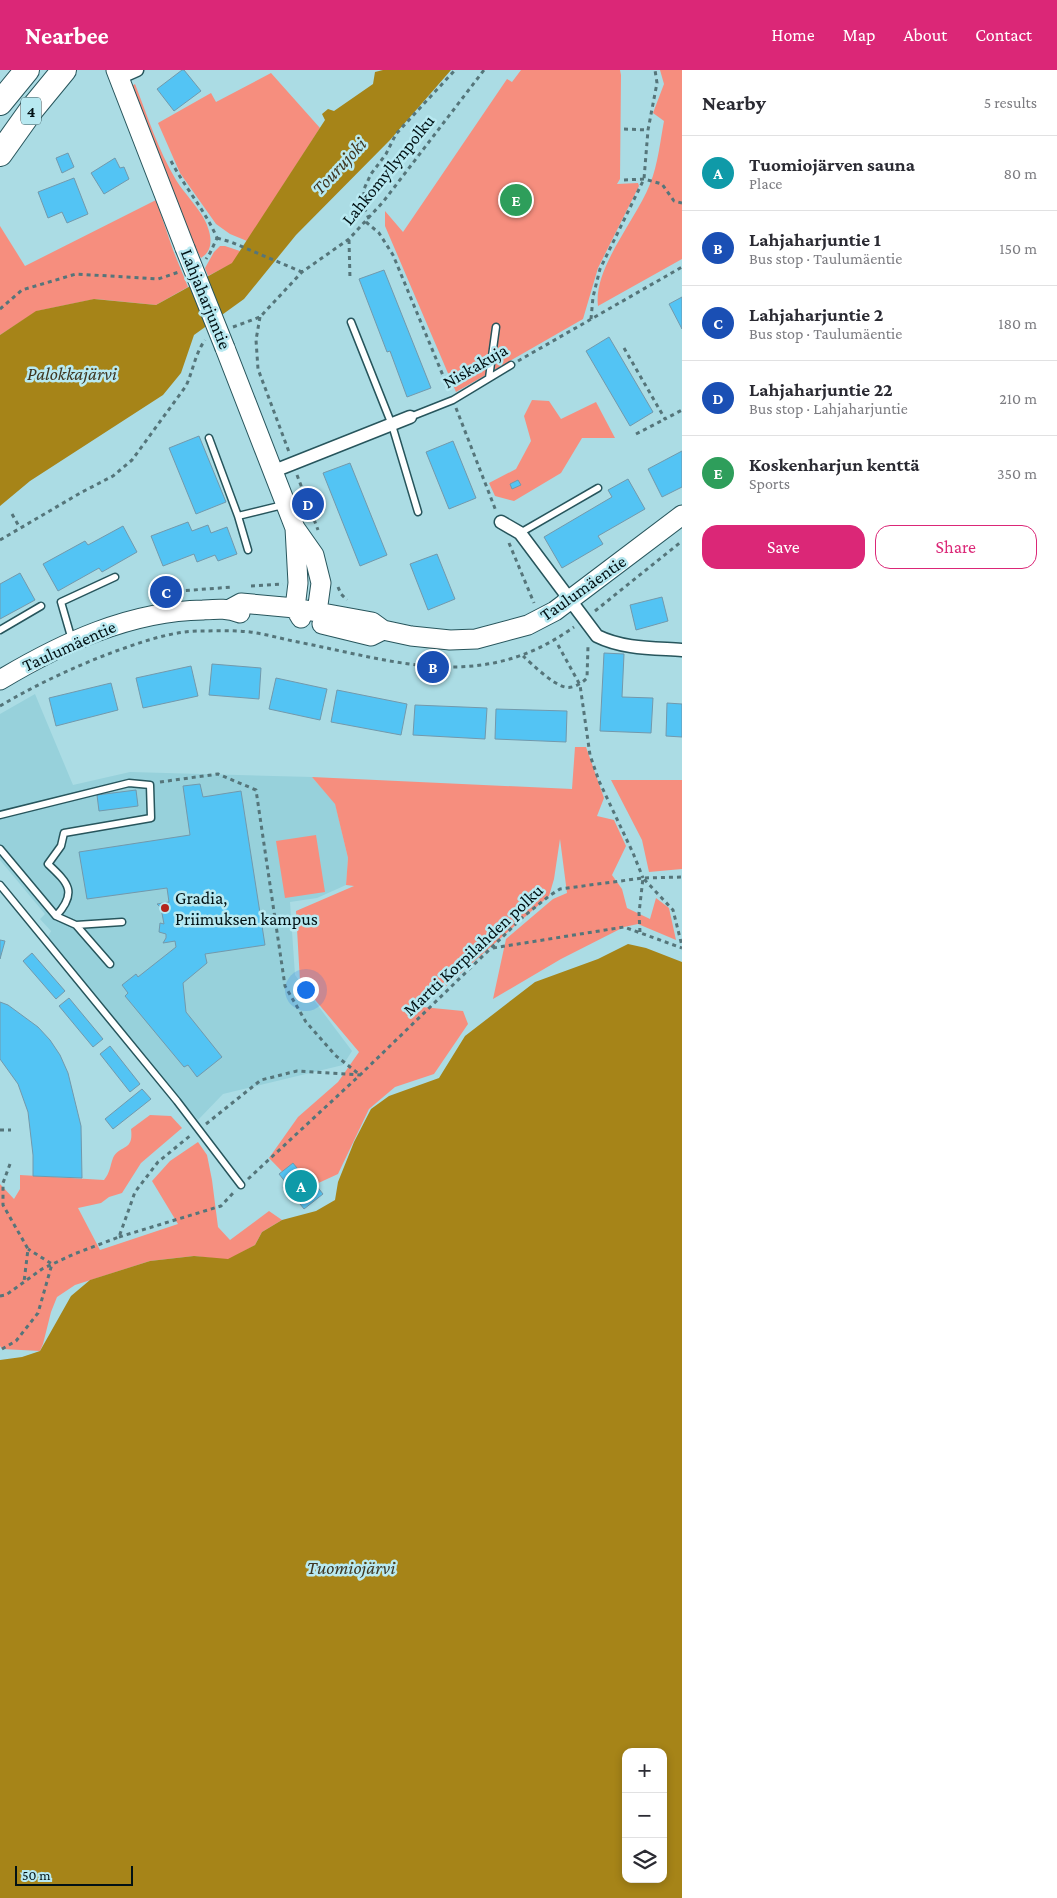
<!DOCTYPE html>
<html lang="en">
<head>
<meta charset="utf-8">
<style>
  body { margin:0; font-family:"Crimson Pro",serif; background:#f2f2f3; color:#2b2b33 }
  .controls { position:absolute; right:15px; bottom:15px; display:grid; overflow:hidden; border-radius:10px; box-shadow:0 2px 8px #0003 }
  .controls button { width:45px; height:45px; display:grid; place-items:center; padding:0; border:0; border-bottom:1px solid #e1e1e2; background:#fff; color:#2b2b33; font:25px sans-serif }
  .scale { position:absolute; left:15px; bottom:12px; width:118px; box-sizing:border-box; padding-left:5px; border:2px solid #021215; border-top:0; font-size:14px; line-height:18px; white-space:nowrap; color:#021215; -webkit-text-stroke:4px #b8e9f1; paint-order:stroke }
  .you { position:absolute; left:305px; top:919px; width:18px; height:18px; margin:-12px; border:4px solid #fff; border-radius:50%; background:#1a73e8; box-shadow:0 0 0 8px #1a73e833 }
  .badge { display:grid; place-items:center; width:32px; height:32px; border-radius:50%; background:#db2777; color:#fff; font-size:16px; font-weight:700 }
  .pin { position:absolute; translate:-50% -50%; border:2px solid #fff; box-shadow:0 1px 5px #0006 }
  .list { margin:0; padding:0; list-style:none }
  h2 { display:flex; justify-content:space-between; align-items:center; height:65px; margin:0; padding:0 20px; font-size:21px }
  h2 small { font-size:16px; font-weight:400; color:#7c7c81 }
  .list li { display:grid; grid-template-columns:32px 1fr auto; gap:15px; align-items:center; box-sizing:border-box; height:75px; padding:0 20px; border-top:1px solid #e1e1e2 }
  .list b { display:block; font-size:19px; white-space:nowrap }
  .list p { margin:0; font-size:16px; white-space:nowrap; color:#7c7c81 }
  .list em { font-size:16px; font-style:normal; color:#7c7c81 }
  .actions { display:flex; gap:10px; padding:15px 20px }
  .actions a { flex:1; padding:11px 0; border:1px solid #db2777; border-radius:15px; text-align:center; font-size:18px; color:#db2777 }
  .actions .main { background:#db2777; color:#fff }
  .icon { flex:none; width:28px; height:28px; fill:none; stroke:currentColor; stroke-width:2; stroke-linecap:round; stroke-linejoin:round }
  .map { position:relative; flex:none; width:682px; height:1828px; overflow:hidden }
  header { display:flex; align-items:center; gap:30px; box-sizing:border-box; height:70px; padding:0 25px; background:#db2777; color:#fff }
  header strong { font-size:24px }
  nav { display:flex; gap:28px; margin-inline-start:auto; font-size:18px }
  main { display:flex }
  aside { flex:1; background:#fff }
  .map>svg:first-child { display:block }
  .built { fill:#97d1db }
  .green { fill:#f68e7e }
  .water { fill:#a68418; fill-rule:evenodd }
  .building { fill:#53c4f4; stroke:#7299ac }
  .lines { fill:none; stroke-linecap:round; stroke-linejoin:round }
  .lane-casing { stroke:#27555c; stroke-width:9 }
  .street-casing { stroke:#27555c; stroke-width:15 }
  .secondary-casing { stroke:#27555c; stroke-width:21 }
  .highway-casing { stroke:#27555c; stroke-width:26 }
  .path { stroke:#55757a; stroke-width:3; stroke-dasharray:4 4; stroke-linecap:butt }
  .lane { stroke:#fff; stroke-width:6 }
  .street { stroke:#fff; stroke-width:12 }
  .secondary { stroke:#fff; stroke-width:19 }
  .highway { stroke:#fff; stroke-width:24 }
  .secondary-bridge-casing { stroke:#27555c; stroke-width:21; stroke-linecap:butt }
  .secondary-bridge { stroke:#fff; stroke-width:19 }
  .poi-dot { fill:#b4251c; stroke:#b8e9f1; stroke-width:2 }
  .labels { text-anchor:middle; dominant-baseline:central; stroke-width:5; stroke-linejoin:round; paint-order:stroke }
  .shield { fill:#b8e9f1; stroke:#395257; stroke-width:1 }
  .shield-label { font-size:16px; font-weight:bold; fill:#021215 }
  .street-label { font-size:18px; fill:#021215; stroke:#b8e9f1 }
  .poi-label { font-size:18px; fill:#021215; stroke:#b8e9f1; text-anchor:start }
  .water-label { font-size:19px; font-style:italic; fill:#3f3621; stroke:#b8e9f1 }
</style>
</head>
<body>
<header>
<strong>Nearbee</strong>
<nav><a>Home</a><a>Map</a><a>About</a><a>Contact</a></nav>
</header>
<main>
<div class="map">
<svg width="682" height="1828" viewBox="0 0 682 1828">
  <rect width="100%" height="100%" fill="#abdce4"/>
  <path class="built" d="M35 624 73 715 130 702 312 707 335 733 348 788 346 815 317 828 290 832 295 905 352 981 343 995 223 1024 198 1050 47 869 51 861 40 849 45 844 0 790V644Z"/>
  <path class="green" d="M521 0H620L621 5 620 109 617 114 638 113 639 116 598 198 583 249 456 322 385 156V141L403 162 507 9 512 12Z
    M660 0H682V189L598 236C593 198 636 150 650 114 658 94 660 72 664 51L653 43 664 14Z
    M271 3 320 58 247 171 230 164 216 154 180 103 158 53 211 23 216 32Z
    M135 14C147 45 158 80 176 110 185 125 205 143 209 161 212 172 211 182 201 188L192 172 132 16Z
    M156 130 173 180 188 217 156 235 95 229 37 241 0 265V156L25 196Z
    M220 176H225L240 181 233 193 208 206 205 198 214 182Z
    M532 330 549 331 561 349 596 332 615 368H582L561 403 514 431 495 426 489 413 516 399 531 371 524 346Z
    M575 677H586L604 728 597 746 614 750 626 776 612 805 622 819 627 838 650 849 656 828 669 838 676 870 638 854 624 857 561 889 493 929 506 869 553 829 567 823 560 769 554 809 549 826 422 937 463 941 468 954 434 1004 395 1017 369 1039 338 1104 301 1121 269 1088 298 1047 338 1012 359 982 300 912 296 841 354 816 346 815 348 788 335 734 312 707 572 719Z
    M611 710H682V799L649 802 642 770Z
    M316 765 325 822 285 828 276 771Z
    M150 1045 171 1046 182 1058 141 1093 122 1123 109 1127 101 1133 78 1138 100 1180 178 1154 152 1111 170 1091 198 1072 207 1085 212 1110 218 1157 230 1170 269 1141 282 1150 262 1162 255 1175 228 1190 194 1186 150 1191 75 1215 57 1227 51 1242 43 1274 40 1281 2 1279 0 1276V1114L14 1129 20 1119V1105L104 1110C110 1103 110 1096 113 1088 120 1074 134 1082 131 1059Z"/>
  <path class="water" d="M383 0H451L390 70 296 165 244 229 194 265 181 303 163 325 30 411 0 436V265L36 241 94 229 156 235 232 193 325 50 322 44 328 39 334 41 373 14 375 2Z
    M628 874 646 878 682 892V1828H0V1290L22 1287 40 1281 71 1226 90 1210 150 1191 194 1186 228 1189 255 1175 262 1162 282 1150 316 1141 335 1130 338 1112 354 1072 371 1039 389 1026 439 1008 465 966 535 912 598 889ZM626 1682H663V1809H626Z"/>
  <path class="building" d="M182 0H184L201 21 174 41 157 19Z
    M68 83 74 97 62 103 56 88Z
    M115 88 120 98 124 97 129 109 104 124 91 103Z
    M74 108 88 144 67 153 62 142 48 148 38 122Z
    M384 200 431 318 407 327 390 281 387 282 359 209Z
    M682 227V259L669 234Z
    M609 267 653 342 630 356 586 281Z
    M199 366 226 432 196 444 169 378Z
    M453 371 476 428 449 439 426 382Z
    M682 381V417L662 427 648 399Z
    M350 393 387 485 360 496 323 403Z
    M628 409 645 439 598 466 603 474 562 498 544 467 612 427 608 420Z
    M518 410 521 415 512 419 510 414Z
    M188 452 192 461 208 455 211 463 227 457 237 484 218 491 215 485 197 492 194 484 163 496 151 466Z
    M123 456 137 482 102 502 99 498 58 521 43 494 85 471 88 475Z
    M437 484 455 529 428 540 410 494Z
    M20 503 35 530 0 549V514Z
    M662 527 668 551 636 560 630 535Z
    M604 583 624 584 622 627 653 628 651 663 600 661Z
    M212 594 261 598 259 629 209 625Z
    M191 596 198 626 143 638 136 608Z
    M276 608 327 619 320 650 269 639Z
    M111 613 118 640 56 656 49 628Z
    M337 620 407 634 401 665 331 652Z
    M667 633 682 634V667L666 666Z
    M415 635 487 638 485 669 413 665Z
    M496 639 567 641 566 672 495 669Z
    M200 714 203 727 241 721 265 875 205 884 207 893 183 913 186 942 222 987 197 1007 188 995 184 997 125 926 128 923 122 915 136 904 138 907 176 877 175 871 163 873 166 868V864L159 862 160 853 164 854 161 838 157 834 169 832 167 818 87 829 79 782 190 765 183 716Z
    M136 720 138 736 99 741 97 725Z
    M0 870 5 871 0 889Z
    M32 883 65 921 56 929 23 891Z
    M69 928 103 969 93 977 59 936Z
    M0 932 8 935 38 957 50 970 60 985 68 1003 81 1056 82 1108 33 1106V1085L28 1042 18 1014 0 989Z
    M110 976 140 1014 130 1022 100 984Z
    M142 1019 151 1029 113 1059 105 1049Z
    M293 1093 301 1103 305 1099 309 1104 308 1105 323 1124 304 1139 289 1120 287 1122 283 1117 287 1114 279 1104Z"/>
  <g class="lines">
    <g class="lane-casing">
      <path id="lane" d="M351 252 392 355 418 442
        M489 308 496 257
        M410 347 453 330 511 295
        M209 368 238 446 248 480
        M238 446 283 435
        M520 463 598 418
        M0 560 41 536
        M72 570 61 532 115 507
        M0 745 129 713 150 715 151 748 64 763 61 776 48 794C68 813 78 822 56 846
        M0 779 56 846 76 855 110 894
        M0 815 177 1031 241 1115
        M76 855 122 852"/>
    </g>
    <g class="street-casing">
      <path id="street" d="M119 8 137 0
        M274 401 410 347
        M501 452 520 463 597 566C623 579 654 578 682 580"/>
    </g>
    <g class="secondary-casing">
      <path id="secondary" d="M116 0 185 178
        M225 278 295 458 314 485 321 513 317 542
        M295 458 298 513 295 538 301 548
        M230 539 241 533 295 538 372 552 383 560 411 566 450 570 476 569 528 555 555 541 682 445
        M322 554 371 566 383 560
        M0 610C62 573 130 541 203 540 217 539 228 538 240 543"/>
    </g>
    <g class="highway-casing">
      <path id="highway" d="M0 33 27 0
        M0 84 32 39 64 0"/>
    </g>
    <path class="path" d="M624 59 648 60
      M171 91C185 118 205 140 217 168L210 183 206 189
      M624 110 644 109 662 114 674 131 682 133
      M369 149 364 137V119L371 104 386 84 396 64 455 0
      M366 152 379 163 393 185 449 320
      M217 168 231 172 302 202
      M349 170 350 209
      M0 239 22 220 76 204 158 209 179 202
      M260 247 256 270 258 299 289 382
      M591 249 593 227 600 199 644 109 648 60 657 13 655 0
      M233 257 260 247 302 202 349 169 383 132 484 0
      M624 278 665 349 682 340
      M518 291 682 197
      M456 338 496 441
      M636 364 665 349
      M297 405 318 460
      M12 444 20 458
      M0 470 82 422 113 406 132 390 186 316C193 301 195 284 205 270
      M509 473 534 533
      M251 516 283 514
      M338 517 341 524 347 530
      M155 527 166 522 233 517
      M595 541 682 471
      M558 575 580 615 590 685 599 711 633 783 643 808
      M523 586C533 595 552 614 565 617 573 619 582 613 587 608L588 576
      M0 636C37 614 76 596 116 581 142 572 169 562 197 561 214 561 233 560 250 562 266 564 282 569 298 572 399 592 482 623 574 557
      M160 712 218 704 256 720 285 916 306 952 335 985 360 1005
      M640 862 639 843 643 808 673 840 682 876
      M493 878 624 857 682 878
      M206 1054 261 1010 297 1001 360 1005
      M0 1060H11
      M10 1094 3 1113V1135L28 1179 24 1212
      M248 1109 360 1005 523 847 549 826 560 819 643 808 682 807
      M119 1167 221 1136 234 1122
      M0 1226 6 1225 42 1199 74 1184 119 1167 135 1122 158 1092 191 1065
      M2 1279 16 1271 38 1243 52 1194 28 1179"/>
    <use href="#lane" class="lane"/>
    <use href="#street" class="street"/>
    <use href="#secondary" class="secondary"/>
    <use href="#highway" class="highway"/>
    <g class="secondary-bridge-casing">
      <path id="secondary-bridge" d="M185 178 225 278"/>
    </g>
    <use href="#secondary-bridge" class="secondary-bridge"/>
  </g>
  <circle class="poi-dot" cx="165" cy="838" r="5"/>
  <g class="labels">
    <rect class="shield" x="21" y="27.5" width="20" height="27" rx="4"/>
    <g class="shield-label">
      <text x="31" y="41">4</text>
    </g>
    <g class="street-label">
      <text transform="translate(388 100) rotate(-51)">Lahkomyllynpolku</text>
      <text transform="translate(206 229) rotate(68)">Lahjaharjuntie</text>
      <text transform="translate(475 296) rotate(-30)">Niskakuja</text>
      <text transform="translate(583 518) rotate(-35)">Taulumäentie</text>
      <text transform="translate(69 576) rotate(-24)">Taulumäentie</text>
      <text transform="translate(473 880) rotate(-43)">Martti Korpilahden polku</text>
    </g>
    <g class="poi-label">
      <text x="175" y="828">Gradia,<tspan x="175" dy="21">Priimuksen kampus</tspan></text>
    </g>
    <g class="water-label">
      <text transform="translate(339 96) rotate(-47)">Tourujoki</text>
      <text x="72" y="303">Palokkajärvi</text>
      <text x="351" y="1497">Tuomiojärvi</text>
    </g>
  </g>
</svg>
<div class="controls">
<button>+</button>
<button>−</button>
<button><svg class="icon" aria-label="layers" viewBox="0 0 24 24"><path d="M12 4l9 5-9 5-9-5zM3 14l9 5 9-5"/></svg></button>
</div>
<div class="scale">50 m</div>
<div class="you"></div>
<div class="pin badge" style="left:301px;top:1116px;background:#0f9aa8">A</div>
<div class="pin badge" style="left:433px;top:597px;background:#1a4fb4">B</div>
<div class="pin badge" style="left:166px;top:522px;background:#1a4fb4">C</div>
<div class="pin badge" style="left:308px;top:434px;background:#1a4fb4">D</div>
<div class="pin badge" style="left:516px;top:130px;background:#2e9e5b">E</div>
</div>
<aside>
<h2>Nearby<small>5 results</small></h2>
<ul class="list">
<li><span class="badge" style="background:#0f9aa8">A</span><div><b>Tuomiojärven sauna</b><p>Place</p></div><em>80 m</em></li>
<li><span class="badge" style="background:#1a4fb4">B</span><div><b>Lahjaharjuntie 1</b><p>Bus stop · Taulumäentie</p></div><em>150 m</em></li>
<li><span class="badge" style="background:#1a4fb4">C</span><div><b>Lahjaharjuntie 2</b><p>Bus stop · Taulumäentie</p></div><em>180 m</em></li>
<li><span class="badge" style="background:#1a4fb4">D</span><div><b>Lahjaharjuntie 22</b><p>Bus stop · Lahjaharjuntie</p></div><em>210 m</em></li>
<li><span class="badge" style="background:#2e9e5b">E</span><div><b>Koskenharjun kenttä</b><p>Sports</p></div><em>350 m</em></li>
</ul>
<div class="actions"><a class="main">Save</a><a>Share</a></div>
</aside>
</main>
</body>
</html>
